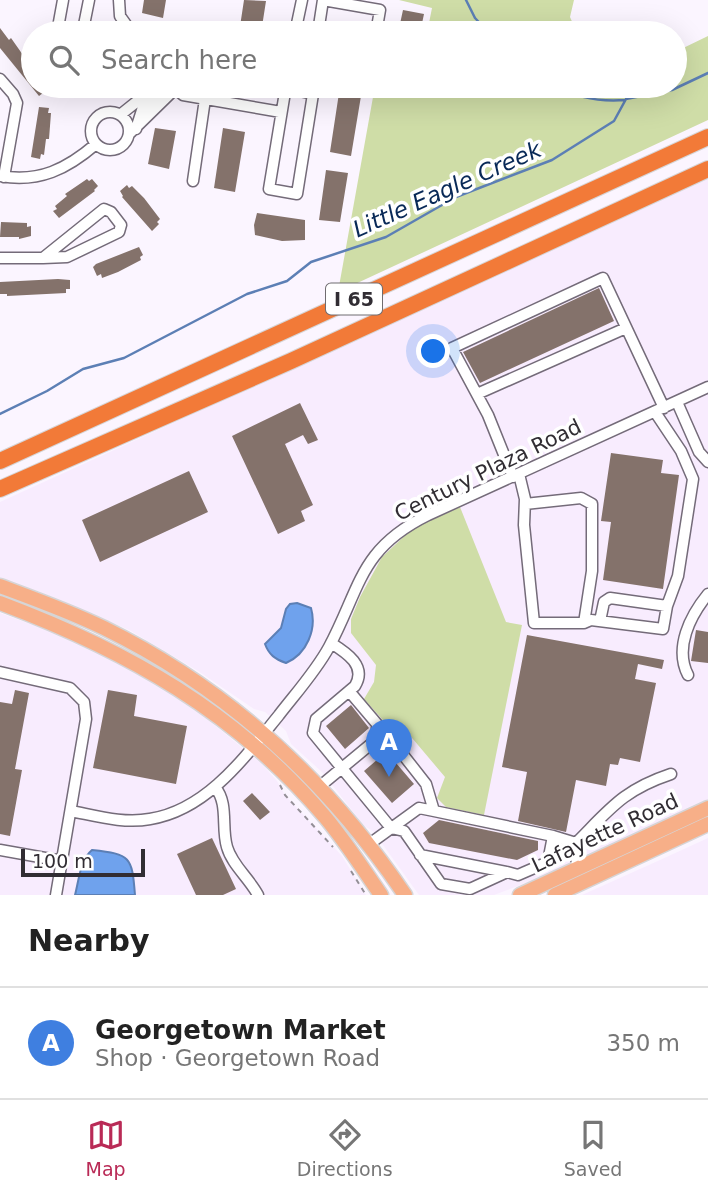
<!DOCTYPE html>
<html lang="en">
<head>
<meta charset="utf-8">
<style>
  body { margin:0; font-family:"DejaVu Sans",sans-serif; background:#f2f2f2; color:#222 }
  .scale { position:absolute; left:21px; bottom:18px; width:124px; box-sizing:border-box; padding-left:7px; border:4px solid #312d33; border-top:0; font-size:19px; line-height:24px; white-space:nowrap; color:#312d33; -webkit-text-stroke:5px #fff; paint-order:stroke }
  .you { position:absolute; left:434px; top:352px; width:24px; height:24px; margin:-18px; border:5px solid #fff; border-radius:50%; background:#1a73e8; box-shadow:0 0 0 10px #1a73e833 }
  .badge { display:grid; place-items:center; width:46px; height:46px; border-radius:50%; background:#b92a56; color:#fff; font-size:23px; font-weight:700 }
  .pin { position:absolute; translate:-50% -58px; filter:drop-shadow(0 2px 4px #0008) }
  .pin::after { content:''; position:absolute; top:37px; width:24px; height:21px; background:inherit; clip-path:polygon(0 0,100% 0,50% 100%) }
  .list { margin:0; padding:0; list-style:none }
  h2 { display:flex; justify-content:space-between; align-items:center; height:91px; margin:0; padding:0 28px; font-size:30px }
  h2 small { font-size:23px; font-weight:400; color:#767676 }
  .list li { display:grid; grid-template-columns:46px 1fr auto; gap:21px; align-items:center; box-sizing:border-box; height:112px; padding:0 28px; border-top:2px solid #e0e0e0 }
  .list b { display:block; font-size:26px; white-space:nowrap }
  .list p { margin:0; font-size:23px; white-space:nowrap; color:#767676 }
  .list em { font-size:23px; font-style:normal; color:#767676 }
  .icon { flex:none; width:38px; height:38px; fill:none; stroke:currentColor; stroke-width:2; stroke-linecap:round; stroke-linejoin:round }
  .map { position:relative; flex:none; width:708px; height:895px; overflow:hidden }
  .search { position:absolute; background:#fff; box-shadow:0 7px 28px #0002; left:21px; right:21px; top:21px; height:77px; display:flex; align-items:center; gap:18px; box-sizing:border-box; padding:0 24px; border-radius:38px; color:#767676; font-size:26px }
  .sheet { height:203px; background:#fff }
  nav { display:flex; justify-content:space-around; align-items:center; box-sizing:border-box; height:98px; border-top:2px solid #e0e0e0; background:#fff; font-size:19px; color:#767676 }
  nav a { display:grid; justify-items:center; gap:4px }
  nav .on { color:#b92a56 }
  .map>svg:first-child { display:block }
  .built { fill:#f8ecfe }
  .green { fill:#cfdda7 }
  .water { fill:#6fa2ed; stroke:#5c7fb5; stroke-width:2 }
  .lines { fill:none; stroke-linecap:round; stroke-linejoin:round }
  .stream { stroke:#5c7fb5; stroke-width:2.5 }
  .building { fill:#84726b }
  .minor-casing { stroke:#746b79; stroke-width:13 }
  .major-casing { stroke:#d6d5d6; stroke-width:17 }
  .highway-casing { stroke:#d6d5d6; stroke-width:18 }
  .path { stroke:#948f97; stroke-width:2; stroke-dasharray:5 5; stroke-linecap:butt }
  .minor { stroke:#fff; stroke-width:10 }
  .major { stroke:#f7af88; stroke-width:14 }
  .highway { stroke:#f27a38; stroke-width:16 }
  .labels { text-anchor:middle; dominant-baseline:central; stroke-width:7; stroke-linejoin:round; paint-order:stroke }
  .shield { fill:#fff; stroke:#6f6c70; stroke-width:2 }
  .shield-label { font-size:19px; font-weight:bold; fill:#312d33 }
  .street-label { font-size:21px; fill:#312d33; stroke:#fff }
  .water-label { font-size:23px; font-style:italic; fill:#082957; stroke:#fff }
</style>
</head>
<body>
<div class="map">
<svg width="708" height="895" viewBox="0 0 708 895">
  <rect width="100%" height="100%" fill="#fbf5ff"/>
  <path class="built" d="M708 179V802L551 874 494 895H419L373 831 364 826 323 773 291 744 286 731 265 712 254 709 198 671 129 630 38 591 21 588 0 580V502Z
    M0 613 77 641 130 667 189 704 261 763 277 781 285 795 342 856 366 895H0Z
    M708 838V895H582L660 860Z"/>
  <path class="green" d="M399 0H574L570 17 577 33H427L432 8Z
    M708 36V120L338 292 375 86H675V52Z
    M460 507 506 622 522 625 484 815 446 807 437 798 445 777 407 732 390 728 364 699 374 682 376 665 351 633V619L360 597 382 557 412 529Z"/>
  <path class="water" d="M297 603 311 608C317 629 307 654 286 663 275 659 269 655 265 644L281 628 286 609 290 604Z
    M92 850C131 854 132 857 135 895H75C79 880 80 860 92 850Z"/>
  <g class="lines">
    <path class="stream" d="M466 0 475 18 489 33
      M555 86C577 98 600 102 625 100
      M0 414 47 391 83 369 124 358 247 294 287 281 311 262 386 237 456 197 552 160 614 121 626 99 672 90 708 73"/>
  </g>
  <path class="building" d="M144 0H166L163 18 142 13Z
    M244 0 266 1 261 33H239Z
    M403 10 424 14 420 33H398Z
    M0 28 9 40 11 38 30 65 33 62V86H43L47 90 39 96 0 48Z
    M94 86H116L102 96Z
    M339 93 361 96 351 156 330 152Z
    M39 107 49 108 48 113H51L49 139H46L44 155 41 154 40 159 31 157Z
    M155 128 176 131 169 169 148 164Z
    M223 128 245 132 235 192 214 188Z
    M326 170 348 173 340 222 319 220Z
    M87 179 89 181 92 179 98 186 94 190 95 191 59 218 53 211 57 209 55 206 67 196 65 194Z
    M127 185 129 188 132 186 144 198 160 219 157 222 159 224 152 231 122 197 123 196 120 191Z
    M257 213 305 220V240L282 241 255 235 254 225Z
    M1 222 27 223V227L31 226V236L19 239V237H0Z
    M139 247 143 255 140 257 141 260 118 272 102 278 101 274 97 276 93 267 96 264Z
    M58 279 70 280V289H66V293L7 296V294H0V282Z
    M599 288 614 321 480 383 463 352Z
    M300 403 318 440 308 444 303 435 285 444 313 505 301 511 305 521 278 534 232 436Z
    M611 453 663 460 661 473 679 475 663 589 603 580 611 522 601 521Z
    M189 471 208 512 100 562 82 520Z
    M696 630 708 632V663L691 661Z
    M527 635 664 660 662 669 638 664 635 679 656 683 640 762 620 758 618 765 610 764 606 786 576 780 566 832 518 821 527 772 502 767Z
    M15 690 29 693 15 769 22 770 10 836 0 834V702L12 704Z
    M108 690 137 695 134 716 187 726 176 784 93 768Z
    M351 705 369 728 345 749 326 726Z
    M392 747 397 753 398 761 396 763 414 784 392 803 364 771Z
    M252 793 270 812 260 820 243 801Z
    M439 820 538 841V850L517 860 429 843 423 833Z
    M212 838 236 889 223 895H196L177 854Z"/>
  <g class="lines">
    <g class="minor-casing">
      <path id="minor" d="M89 0 84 25 91 33
        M119 0 120 16 132 33
        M57 33 63 0
        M295 33 302 0
        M361 33 319 26 323 0 380 10 376 33
        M0 79 13 94 17 103 4 177
        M172 86 183 95 281 112
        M286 88 313 94 297 194 269 189 286 86
        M91 131a19 19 0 1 1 38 0a19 19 0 1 1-38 0Z
        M120 115 145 95
        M136 129 143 107 166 86
        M129 134 175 89
        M0 176C39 183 67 169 96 144
        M193 181 205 99
        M104 209 111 212 121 225 119 232 67 257 43 258Z
        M0 258H43
        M477 394 626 328
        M677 402 699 452 708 462
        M519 474 525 499 524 525 534 623H584L591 620 663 629 667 606 678 576 693 479 681 451 655 412
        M513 477 488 415 452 348 603 278 664 408
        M525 504 581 498 592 504V571L584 623
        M600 621 604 602 610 598 667 606
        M331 643C347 653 367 666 355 686L316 719 313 733 391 828 404 831 441 884 470 889 507 872 518 875 548 862 553 836 576 843
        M0 672 70 688 84 702 86 719 56 895
        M688 675C674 648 690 616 708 594
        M404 756 426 784 434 811 553 836
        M215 787C229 804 221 827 227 847 232 865 249 878 258 895
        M319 787 377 739V724L349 691
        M71 811C97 816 124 824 150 819 207 810 245 757 279 715 296 693 316 671 329 647 361 587 359 549 428 515L708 387
        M368 845 419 808 434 811
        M0 850 62 861
        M420 855 506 872
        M577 869 576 843C610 809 623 790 671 774"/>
    </g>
    <g class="major-casing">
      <path id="major" d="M0 586C35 599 71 612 104 628 228 689 328 781 405 895
        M0 603C128 651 236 712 325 817 346 842 363 869 381 895
        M520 895 708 808
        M555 895 708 824"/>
    </g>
    <g class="highway-casing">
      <path id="highway" d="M0 461 708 137
        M0 489 291 361 708 169"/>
    </g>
    <path class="path" d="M280 785 285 795 333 847
      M351 871 366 895"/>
    <use href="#minor" class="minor"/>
    <use href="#major" class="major"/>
    <use href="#highway" class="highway"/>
  </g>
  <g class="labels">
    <rect class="shield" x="326" y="283.5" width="56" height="31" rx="5"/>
    <g class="shield-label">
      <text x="354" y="299">I 65</text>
    </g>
    <g class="street-label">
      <text transform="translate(488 470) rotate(-26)">Century Plaza Road</text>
      <text transform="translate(605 833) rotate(-25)">Lafayette Road</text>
    </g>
    <g class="water-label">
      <text transform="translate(447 189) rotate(-24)">Little Eagle Creek</text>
    </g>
  </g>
</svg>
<div class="scale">100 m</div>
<div class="you"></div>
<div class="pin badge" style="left:389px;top:777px;background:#3f7fe0">A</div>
<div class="search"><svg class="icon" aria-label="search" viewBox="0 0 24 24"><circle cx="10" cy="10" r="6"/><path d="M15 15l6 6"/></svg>Search here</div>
</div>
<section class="sheet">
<h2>Nearby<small></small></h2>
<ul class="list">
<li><span class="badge" style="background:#3f7fe0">A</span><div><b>Georgetown Market</b><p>Shop · Georgetown Road</p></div><em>350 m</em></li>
</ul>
</section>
<nav>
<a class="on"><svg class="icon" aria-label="map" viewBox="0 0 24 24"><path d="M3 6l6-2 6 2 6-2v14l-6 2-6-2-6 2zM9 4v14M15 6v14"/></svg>Map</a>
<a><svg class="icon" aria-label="directions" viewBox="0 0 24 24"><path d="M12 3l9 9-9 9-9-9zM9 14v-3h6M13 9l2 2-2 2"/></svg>Directions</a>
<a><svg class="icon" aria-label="saved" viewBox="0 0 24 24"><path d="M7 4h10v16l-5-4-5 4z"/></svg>Saved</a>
</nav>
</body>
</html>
